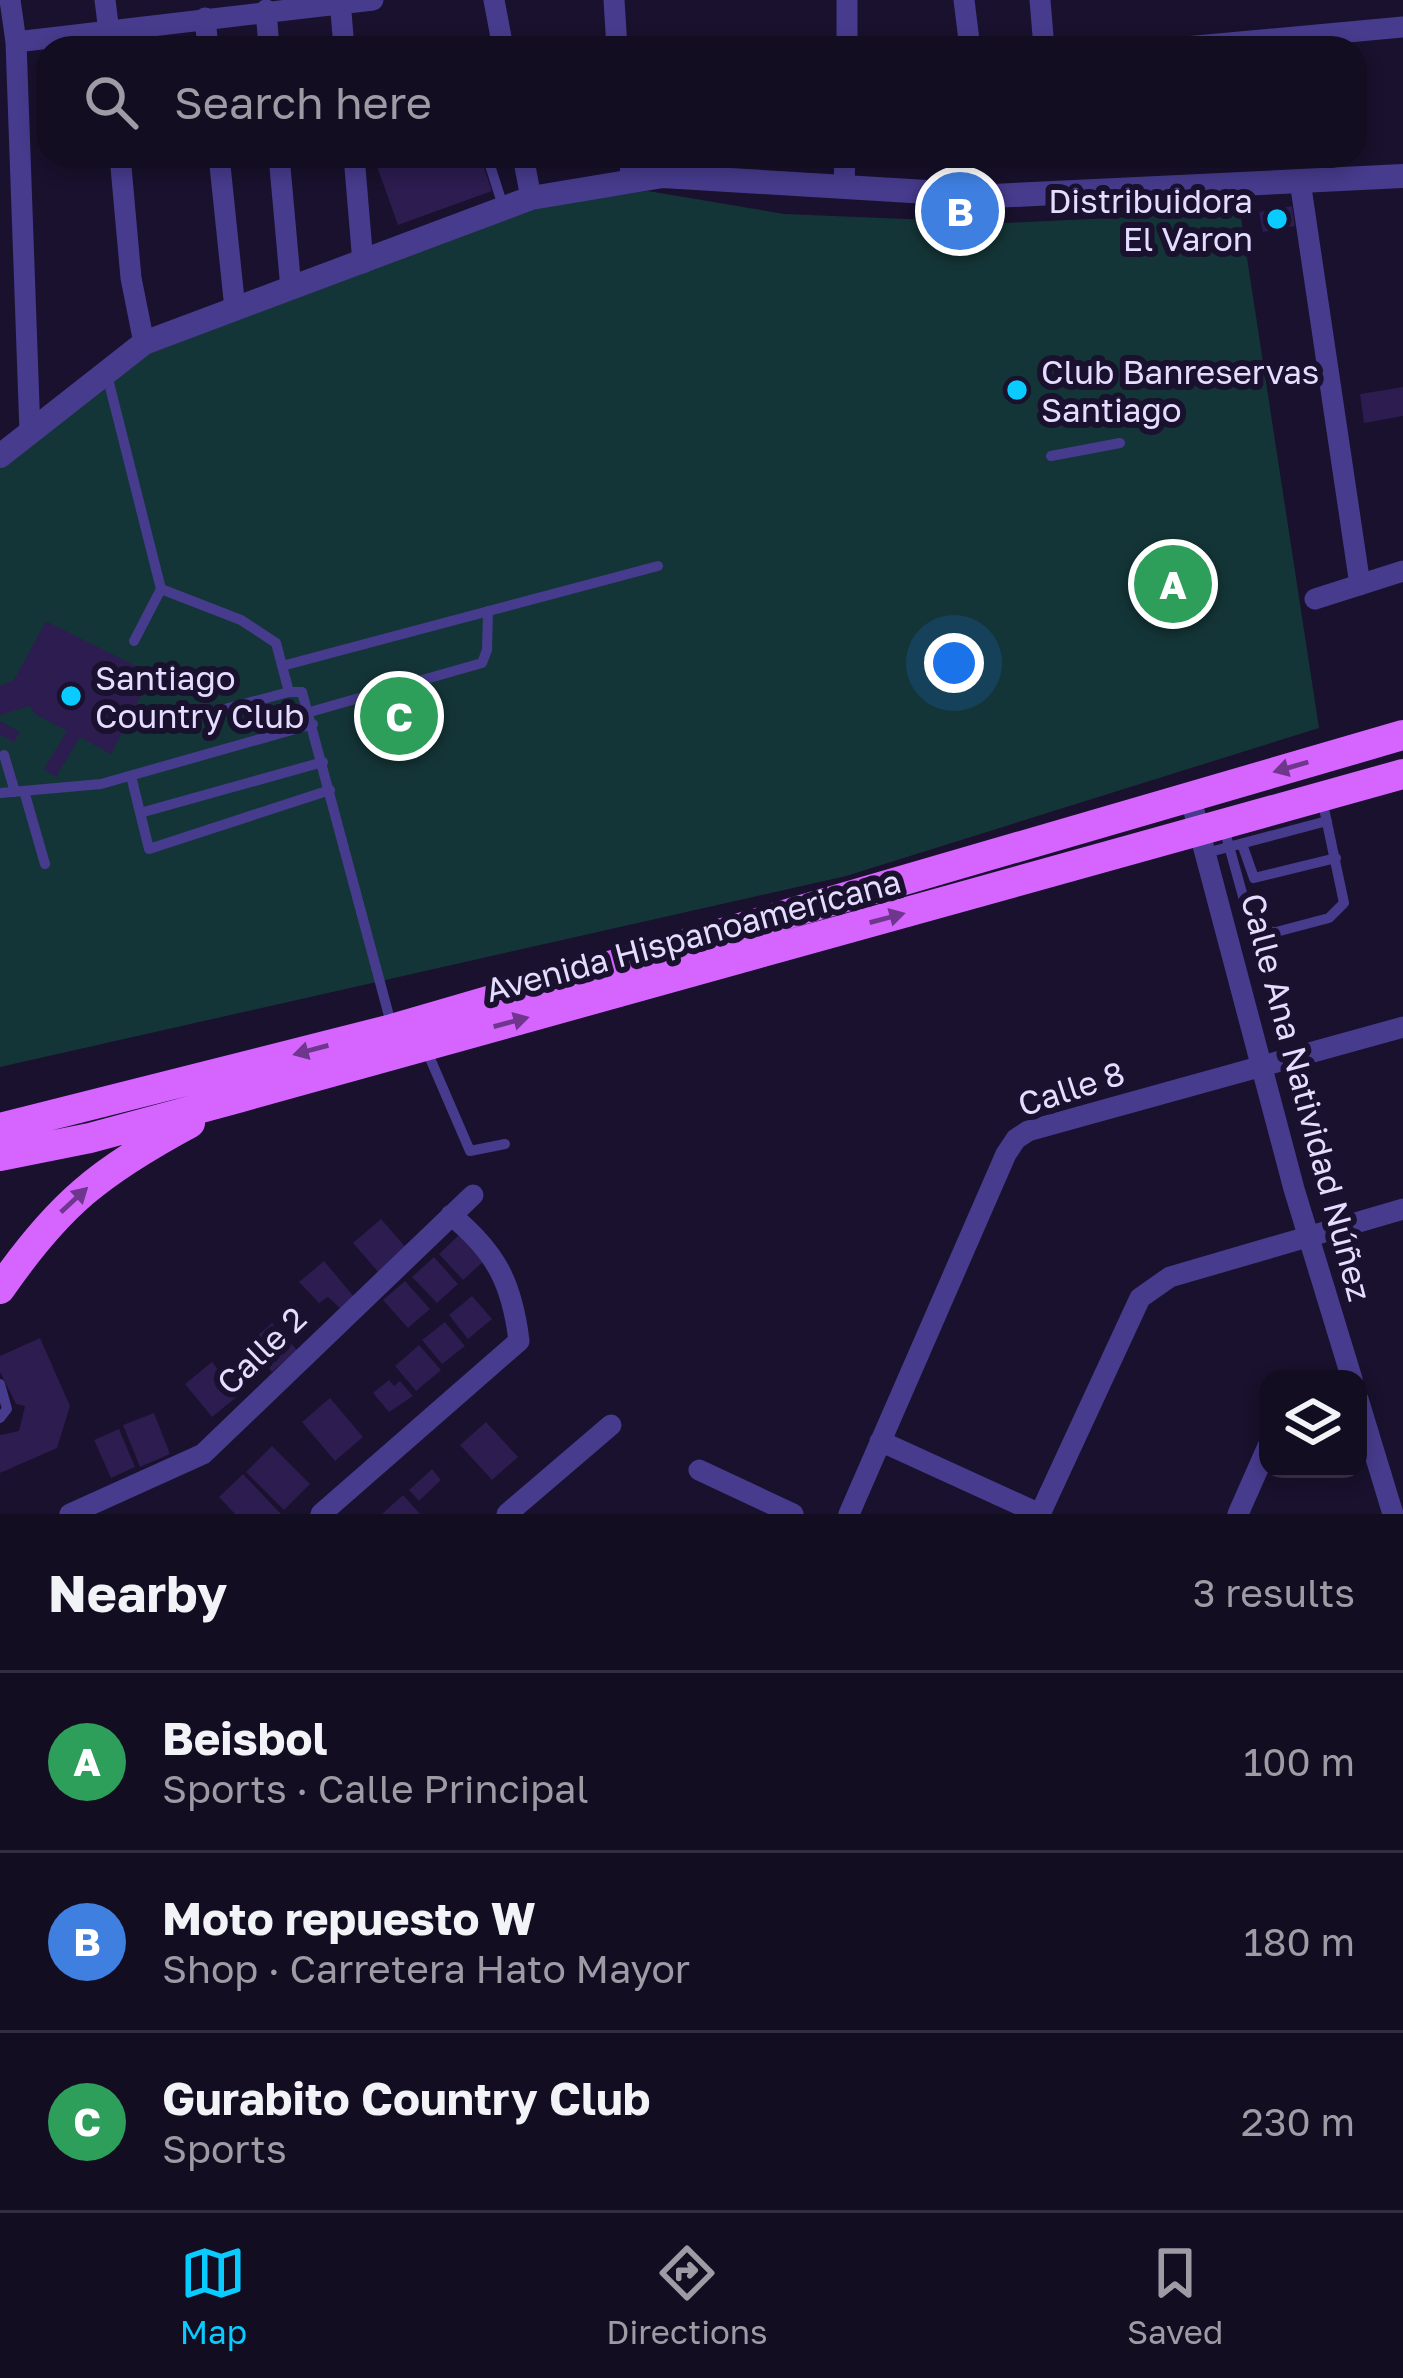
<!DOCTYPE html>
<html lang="en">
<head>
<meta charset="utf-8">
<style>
  body { margin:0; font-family:"Golos Text",sans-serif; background:#201b2f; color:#f1f3f6 }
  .controls { position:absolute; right:36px; bottom:36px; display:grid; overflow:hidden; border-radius:24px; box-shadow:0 6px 18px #0003 }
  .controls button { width:108px; height:108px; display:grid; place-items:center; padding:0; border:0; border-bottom:3px solid #322d40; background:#130d22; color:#f1f3f6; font:60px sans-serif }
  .you { position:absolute; left:954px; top:663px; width:42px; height:42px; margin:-30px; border:9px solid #fff; border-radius:50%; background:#1a73e8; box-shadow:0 0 0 18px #1a73e833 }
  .badge { display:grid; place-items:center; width:78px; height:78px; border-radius:50%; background:#09cbff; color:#fff; font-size:39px; font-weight:700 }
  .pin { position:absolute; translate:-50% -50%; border:6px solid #fff; box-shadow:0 3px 12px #0006 }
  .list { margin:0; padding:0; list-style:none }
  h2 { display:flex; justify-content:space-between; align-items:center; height:156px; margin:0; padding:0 48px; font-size:51px }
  h2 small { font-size:39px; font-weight:400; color:#9d9ca5 }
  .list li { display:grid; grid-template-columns:78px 1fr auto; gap:36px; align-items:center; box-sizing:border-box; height:180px; padding:0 48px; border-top:3px solid #322d40 }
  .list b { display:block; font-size:45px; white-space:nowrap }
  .list p { margin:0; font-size:39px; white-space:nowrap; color:#9d9ca5 }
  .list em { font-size:39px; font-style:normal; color:#9d9ca5 }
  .icon { flex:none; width:66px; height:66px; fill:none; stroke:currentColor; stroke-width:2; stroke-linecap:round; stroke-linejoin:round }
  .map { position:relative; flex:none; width:1403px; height:1514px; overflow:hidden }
  .search { position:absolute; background:#130d22; box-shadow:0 6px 18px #0003; left:36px; right:36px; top:36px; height:132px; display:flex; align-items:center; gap:30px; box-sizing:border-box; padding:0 42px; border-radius:36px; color:#9d9ca5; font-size:45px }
  .sheet { height:696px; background:#130d22 }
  nav { display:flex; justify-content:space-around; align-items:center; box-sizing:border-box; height:168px; border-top:3px solid #322d40; background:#130d22; font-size:33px; color:#9d9ca5 }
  nav a { display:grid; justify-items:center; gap:6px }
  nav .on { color:#09cbff }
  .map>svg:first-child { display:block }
  .green { fill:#143537 }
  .building { fill:#2c1c4f }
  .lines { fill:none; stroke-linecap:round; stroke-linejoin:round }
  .service { stroke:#473b8d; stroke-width:10 }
  .minor { stroke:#473b8d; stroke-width:21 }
  .tertiary { stroke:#473b8d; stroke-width:24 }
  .primary { stroke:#d664ff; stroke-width:30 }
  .oneway { fill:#6e368c }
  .poi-dot { fill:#09cbff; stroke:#19112d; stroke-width:4.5 }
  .labels { text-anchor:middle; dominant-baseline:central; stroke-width:12; stroke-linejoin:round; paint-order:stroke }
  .poi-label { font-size:33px; fill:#e5ddff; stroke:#19112d; text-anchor:start }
  .street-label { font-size:33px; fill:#e5ddff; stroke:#19112d }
</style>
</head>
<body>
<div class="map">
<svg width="1403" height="1514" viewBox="0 0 1403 1514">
  <rect width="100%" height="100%" fill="#19112d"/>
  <path class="green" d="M648 191 784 214 1004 223 1240 212 1319 728 846 876 0 1067V465L153 348 538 206Z"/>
  <path class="building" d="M737 39H766V48H737Z
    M389 156H480L492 191 398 225 375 161Z
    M1292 206 1295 226 1263 232 1259 212Z
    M1403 387V416L1364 423 1360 394Z
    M46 621 152 674 111 754 80 737 56 777 44 769 67 731 35 714 30 706 0 715V686L14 680Z
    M0 721 20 732 14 742 0 735Z
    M381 1219 408 1250 380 1274 353 1243Z
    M460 1234 484 1261 463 1280 439 1254Z
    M434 1257 458 1284 437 1303 412 1277Z
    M324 1261 355 1298 344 1312 328 1297 319 1303 299 1282Z
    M405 1281 430 1309 408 1328 383 1300Z
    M472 1296 492 1319 468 1339 449 1315Z
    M445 1322 465 1346 442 1364 422 1340Z
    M272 1323 297 1350 272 1372 247 1345Z
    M40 1338 70 1406 57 1448 0 1473V1435L19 1431 25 1406 16 1404 0 1372V1356Z
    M419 1345 441 1370 416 1391 395 1366Z
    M212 1362 239 1395 212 1417 185 1384Z
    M389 1380 394 1386 400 1381 413 1396 389 1412 373 1393Z
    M330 1398 363 1437 335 1461 302 1422Z
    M154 1413 170 1454 140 1467 123 1425Z
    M486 1422 518 1457 492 1480 460 1445Z
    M119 1429 135 1467 111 1478 94 1440Z
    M272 1446 310 1484 284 1510 246 1472Z
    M432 1469 441 1480 419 1501 409 1490Z
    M243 1474 281 1514H235L219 1497Z
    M403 1495 420 1514H382Z"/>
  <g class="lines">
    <path class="service" d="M487 156 503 206
      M107 375 161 589 134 641
      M1051 456 1120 443
      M161 589 241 620 276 643 289 692
      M282 666 658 566
      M310 712 482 663 487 650 488 611
      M150 729 289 692H302L392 1027
      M4 755 15 792
      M131 776 149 849 330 790
      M24 791 45 864
      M0 793 101 784 313 724
      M140 813 323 762
      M1224 828 1249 918 1257 931 1276 932 1329 918 1344 903 1322 799
      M1242 844 1254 878 1336 858
      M1206 853 1327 821
      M426 1049 470 1151 505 1144
      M0 1384 7 1409 0 1418"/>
    <path class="minor" d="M10 0 16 42 30 433
      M105 0 111 48
      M340 0 344 48
      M494 0 503 48
      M614 0 617 48
      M964 0 970 48
      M1040 0 1044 48
      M266 10 269 48
      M205 18 208 48
      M16 42 373 0
      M847 48V0
      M1174 48 1403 27
      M120 156 131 278 144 343
      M219 156 235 309
      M279 156 291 289
      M354 156 363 263
      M523 156 531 198
      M629 156 632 182
      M1300 181 1360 585
      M844 187 845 156
      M952 194 958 156
      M1315 599 1403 571
      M1190 796 1294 1189 1352 1379
      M1358 1399 1393 1514
      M880 1441 1040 1514
      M699 1470 793 1514
      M70 1514 203 1454 473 1195
      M321 1514 519 1341C512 1283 496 1252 451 1215
      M507 1514 611 1425
      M849 1514 1006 1154 1016 1139 1028 1131 1403 1027
      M1040 1514 1140 1298 1170 1277 1403 1209
      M1238 1514 1268 1446"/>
    <path class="tertiary" d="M0 456 144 343 531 198 663 176 993 196 1403 176"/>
    <path class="primary" d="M0 1128 392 1029 1403 735
      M0 1156 90 1138 238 1098 1403 774
      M0 1289C59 1204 99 1172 190 1123"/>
  </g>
  <defs><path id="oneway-solid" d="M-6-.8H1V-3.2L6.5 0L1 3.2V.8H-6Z" transform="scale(3)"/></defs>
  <g class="oneway">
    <use href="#oneway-solid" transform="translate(1291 767) rotate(164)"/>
    <use href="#oneway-solid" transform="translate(887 918) rotate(-15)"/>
    <use href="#oneway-solid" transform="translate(511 1022) rotate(-15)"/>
    <use href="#oneway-solid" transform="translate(311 1050) rotate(165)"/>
    <use href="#oneway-solid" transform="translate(74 1200) rotate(-43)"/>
  </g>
  <g class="poi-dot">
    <circle cx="1277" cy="219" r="12"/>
    <circle cx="1017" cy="390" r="12"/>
    <circle cx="71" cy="696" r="12"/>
  </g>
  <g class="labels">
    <g class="poi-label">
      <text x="1253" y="200" text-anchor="end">Distribuidora<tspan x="1253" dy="38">El Varon</tspan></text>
      <text x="1041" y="371">Club Banreservas<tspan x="1041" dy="38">Santiago</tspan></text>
      <text x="95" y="677">Santiago<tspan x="95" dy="38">Country Club</tspan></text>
    </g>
    <g class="street-label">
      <text transform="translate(693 935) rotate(-15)">Avenida Hispanoamericana</text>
      <text transform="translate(1071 1088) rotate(-18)">Calle 8</text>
      <text transform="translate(1307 1097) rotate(75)">Calle Ana Natividad Núñez</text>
      <text transform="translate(261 1350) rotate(-44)">Calle 2</text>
    </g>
  </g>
</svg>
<div class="controls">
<button><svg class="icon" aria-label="layers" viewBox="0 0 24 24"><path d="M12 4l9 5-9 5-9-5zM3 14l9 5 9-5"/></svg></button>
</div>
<div class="you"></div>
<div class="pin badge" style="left:1173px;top:584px;background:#2e9e5b">A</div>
<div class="pin badge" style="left:960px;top:211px;background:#3f7fe0">B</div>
<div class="pin badge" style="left:399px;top:716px;background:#2e9e5b">C</div>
<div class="search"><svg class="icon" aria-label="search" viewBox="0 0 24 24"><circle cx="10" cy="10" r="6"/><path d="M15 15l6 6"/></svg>Search here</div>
</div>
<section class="sheet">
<h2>Nearby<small>3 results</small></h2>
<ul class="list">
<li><span class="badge" style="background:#2e9e5b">A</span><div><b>Beisbol</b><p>Sports · Calle Principal</p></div><em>100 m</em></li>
<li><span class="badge" style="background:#3f7fe0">B</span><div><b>Moto repuesto W</b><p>Shop · Carretera Hato Mayor</p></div><em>180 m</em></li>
<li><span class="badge" style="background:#2e9e5b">C</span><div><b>Gurabito Country Club</b><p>Sports</p></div><em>230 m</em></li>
</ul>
</section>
<nav>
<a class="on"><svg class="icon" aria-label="map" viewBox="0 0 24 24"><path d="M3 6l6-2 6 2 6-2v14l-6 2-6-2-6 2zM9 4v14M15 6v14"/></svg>Map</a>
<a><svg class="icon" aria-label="directions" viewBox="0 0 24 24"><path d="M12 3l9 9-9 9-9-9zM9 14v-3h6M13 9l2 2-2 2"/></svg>Directions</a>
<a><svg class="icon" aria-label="saved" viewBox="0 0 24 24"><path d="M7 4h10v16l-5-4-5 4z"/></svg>Saved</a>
</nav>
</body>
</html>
